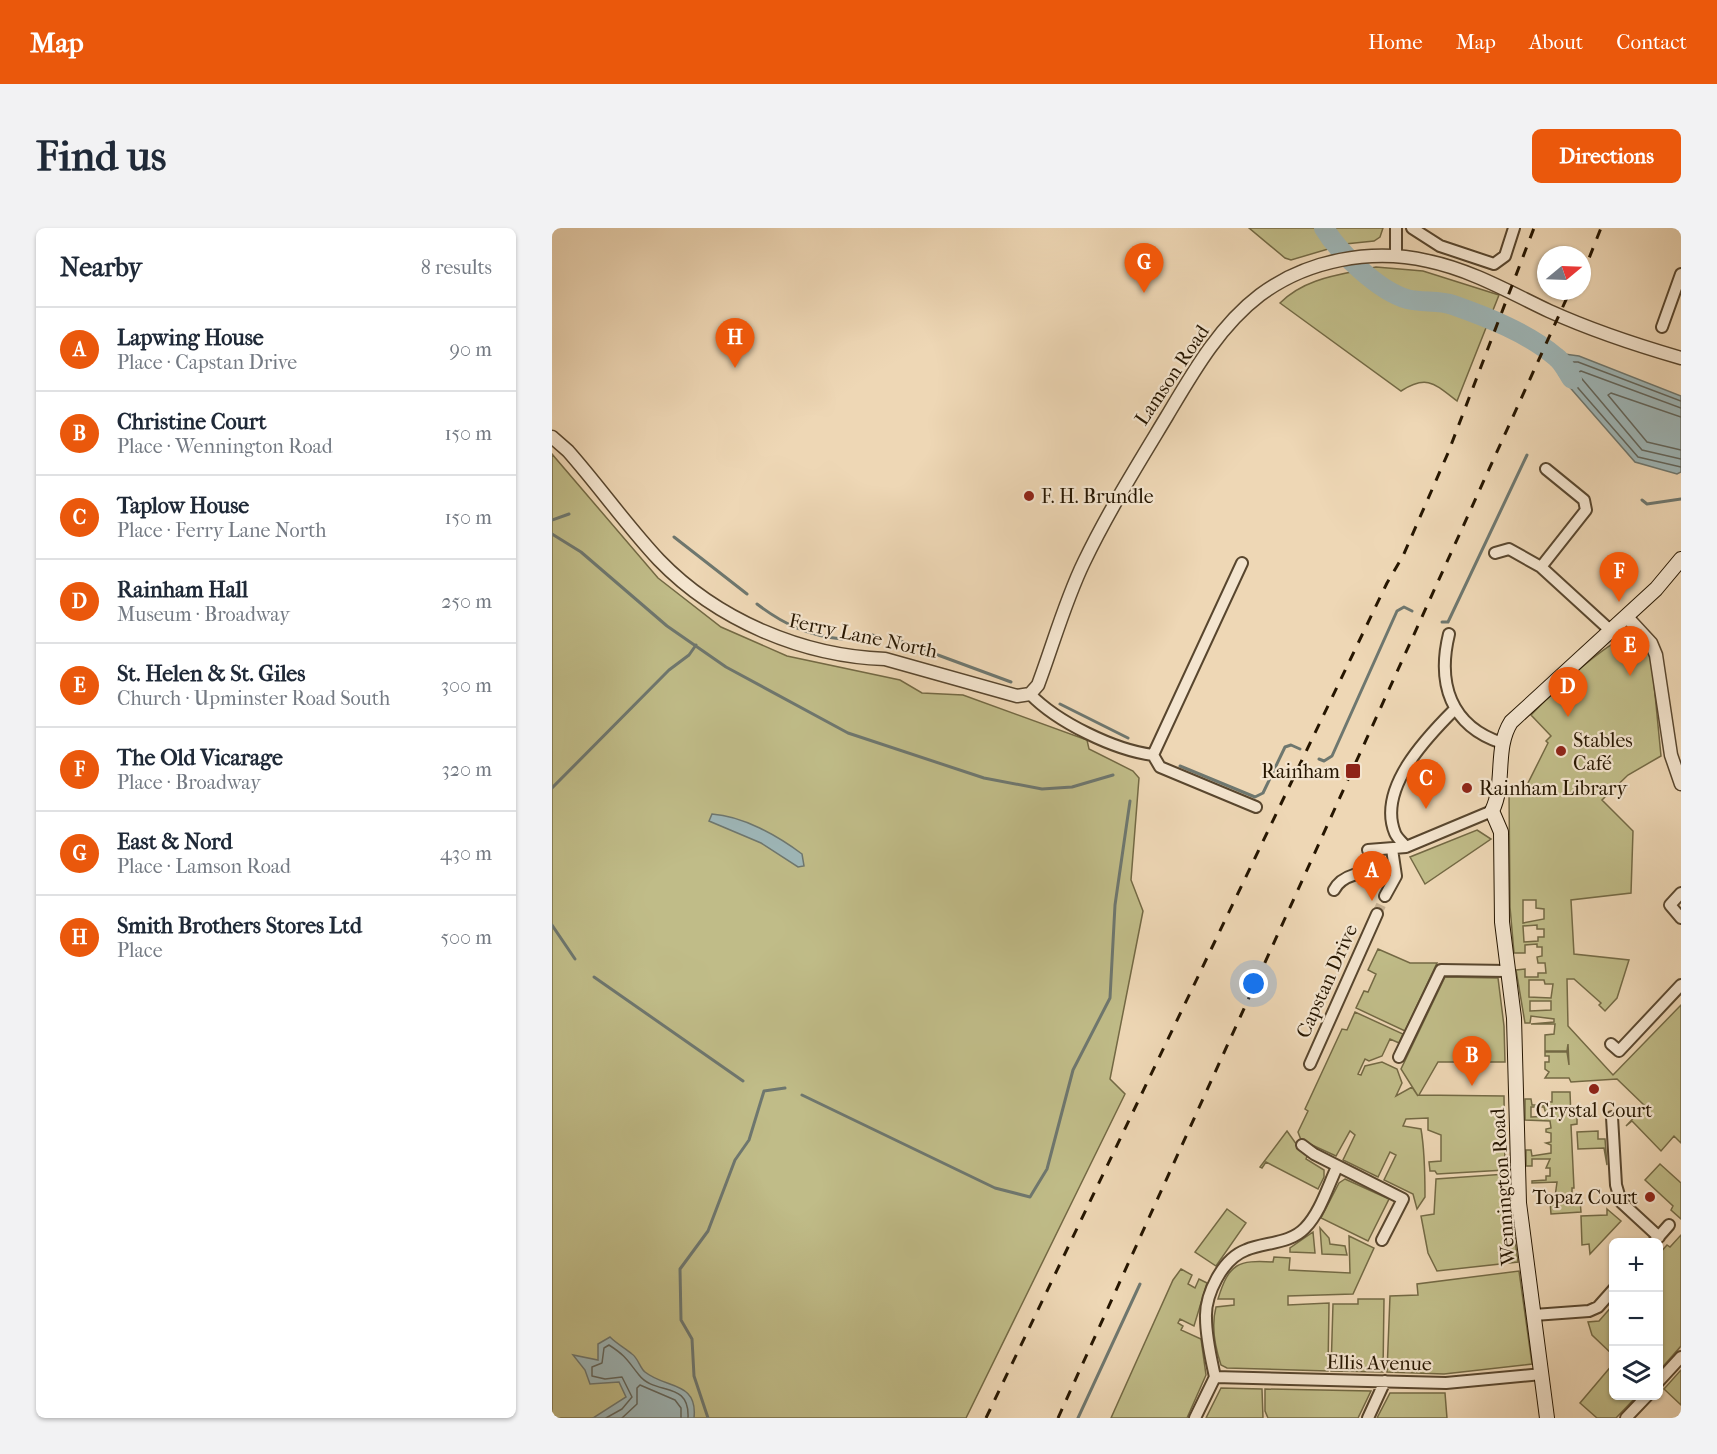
<!DOCTYPE html>
<html lang="en">
<head>
<meta charset="utf-8">
<style>
  body { margin:0; font-family:"IM FELL French Canon",serif; background:#f2f2f3; color:#1f2937 }
  .controls { position:absolute; right:18px; bottom:18px; display:grid; overflow:hidden; border-radius:9px; box-shadow:0 2px 4px #0004 }
  .controls button { width:54px; height:54px; display:grid; place-items:center; padding:0; border:0; border-bottom:2px solid #e0e1e3; background:#fff; color:#1f2937; font:30px sans-serif }
  .compass { position:absolute; left:985px; top:18px; width:54px; height:54px; border-radius:50%; background:#fff; box-shadow:0 2px 4px #0004; rotate:71deg }
  .you { position:absolute; left:702px; top:756px; width:21px; height:21px; margin:-15px; border:4px solid #fff; border-radius:50%; background:#1a73e8; box-shadow:0 0 0 9px #1a73e833 }
  .badge { display:grid; place-items:center; width:39px; height:39px; border-radius:50%; background:#ea580c; color:#fff; font-size:20px; font-weight:700 }
  .pin { position:absolute; translate:-50% -50px; filter:drop-shadow(0 2px 3px #0008) }
  .pin::after { content:''; position:absolute; top:32px; width:21px; height:18px; background:inherit; clip-path:polygon(0 0,100% 0,50% 100%) }
  .list { margin:0; padding:0; list-style:none }
  h2 { display:flex; justify-content:space-between; align-items:center; height:78px; margin:0; padding:0 24px; font-size:26px }
  h2 small { font-size:20px; font-weight:400; color:#747a83 }
  .list li { display:grid; grid-template-columns:39px 1fr auto; gap:18px; align-items:center; box-sizing:border-box; height:84px; padding:0 24px; border-top:2px solid #e0e1e3 }
  .list b { display:block; font-size:22px; white-space:nowrap }
  .list p { margin:0; font-size:20px; white-space:nowrap; color:#747a83 }
  .list em { font-size:20px; font-style:normal; color:#747a83 }
  .icon { flex:none; width:33px; height:33px; fill:none; stroke:currentColor; stroke-width:2; stroke-linecap:round; stroke-linejoin:round }
  .map { position:relative; flex:none; width:1129px; height:1190px; overflow:hidden; border-radius:9px }
  header { display:flex; align-items:center; gap:36px; box-sizing:border-box; height:84px; padding:0 30px; background:#ea580c; color:#fff }
  header strong { font-size:28px }
  nav { display:flex; gap:33px; margin-inline-start:auto; font-size:21px }
  .intro { display:flex; align-items:center; justify-content:space-between; box-sizing:border-box; height:144px; padding:0 36px }
  h1 { margin:0; font-size:42px }
  .button { padding:15px 27px; border-radius:9px; background:#ea580c; color:#fff; font-size:21px; font-weight:700 }
  main { display:flex; gap:36px; padding:0 36px }
  aside { flex:1; background:#fff; border-radius:9px; box-shadow:0 2px 4px #0004 }
  .map>svg:first-child { display:block }
  .green { fill:#c0bc88; stroke:#736944; stroke-width:1.5; fill-rule:evenodd }
  .water { fill:#9eb7b9; stroke:#6e776f; stroke-width:1.5 }
  .lines { fill:none; stroke-linecap:round; stroke-linejoin:round }
  .shore { stroke:#62665d; stroke-width:1.5 }
  .stream { stroke:#6e776f; stroke-width:3 }
  .river { stroke:#9eb7b9; stroke-width:20 }
  .minor-tunnel { stroke:#c6b091; stroke-width:10; stroke-dasharray:10 5; stroke-linecap:butt }
  .minor-casing { stroke:#58462e; stroke-width:14 }
  .tertiary-casing { stroke:#58462e; stroke-width:15 }
  .secondary-casing { stroke:#261601; stroke-width:16 }
  .minor { stroke:#f4e5cf; stroke-width:10 }
  .tertiary { stroke:#f4e5cf; stroke-width:12 }
  .secondary { stroke:#f4e5cf; stroke-width:14 }
  .rail { stroke:#261601; stroke-width:3; stroke-dasharray:10 10; stroke-linecap:butt }
  .poi-dot { fill:#8f2418; stroke:#f4e5cf; stroke-width:2 }
  .labels { text-anchor:middle; dominant-baseline:central; stroke-width:4.5; stroke-linejoin:round; paint-order:stroke }
  .street-label { font-size:20px; fill:#261601; stroke:#f4e5cf }
  .poi-label { font-size:20px; fill:#261601; stroke:#f4e5cf; text-anchor:start }
</style>
</head>
<body>
<header>
<strong>Map</strong>
<nav><a>Home</a><a>Map</a><a>About</a><a>Contact</a></nav>
</header>
<div class="intro"><h1>Find us</h1><a class="button">Directions</a></div>
<main>
<aside>
<h2>Nearby<small>8 results</small></h2>
<ul class="list">
<li><span class="badge">A</span><div><b>Lapwing House</b><p>Place · Capstan Drive</p></div><em>90 m</em></li>
<li><span class="badge">B</span><div><b>Christine Court</b><p>Place · Wennington Road</p></div><em>150 m</em></li>
<li><span class="badge">C</span><div><b>Taplow House</b><p>Place · Ferry Lane North</p></div><em>150 m</em></li>
<li><span class="badge">D</span><div><b>Rainham Hall</b><p>Museum · Broadway</p></div><em>250 m</em></li>
<li><span class="badge">E</span><div><b>St. Helen &amp; St. Giles</b><p>Church · Upminster Road South</p></div><em>300 m</em></li>
<li><span class="badge">F</span><div><b>The Old Vicarage</b><p>Place · Broadway</p></div><em>320 m</em></li>
<li><span class="badge">G</span><div><b>East &amp; Nord</b><p>Place · Lamson Road</p></div><em>430 m</em></li>
<li><span class="badge">H</span><div><b>Smith Brothers Stores Ltd</b><p>Place</p></div><em>500 m</em></li>
</ul>
</aside>
<div class="map">
<svg width="1129" height="1190" viewBox="0 0 1129 1190">
  <rect width="100%" height="100%" fill="#eed7b5"/>
  <filter id="stains"><feTurbulence type="fractalNoise" baseFrequency=".00333" numOctaves="4"/><feColorMatrix values="0 0 0 0 .2 0 0 0 0 .09 0 0 0 0 .02 0 0 0 .5 -.17"/></filter>
  <radialGradient id="worn" r=".72"><stop offset=".6" stop-color="#630" stop-opacity="0"/><stop offset="1" stop-color="#630" stop-opacity=".3"/></radialGradient>
  <path class="green" d="M697 0H831L828 9 822 13 793 16 739 32 733 30Z
    M824 39 871 43 947 67 905 173C883 156 875 146 849 163L728 75C754 49 789 47 824 39Z
    M0 226 106 350 169 399 235 428 348 452 370 465 411 467 535 512 537 521 581 543 587 550 579 652 591 683 558 851 573 866 414 1190H0Z
    M1077 408 1088 410 1099 425 1109 528 1076 547 1050 572 1081 603 1079 665 1019 672 1022 726 1077 732 1065 770 1053 783 1047 777 1049 775 1022 751H1015L1016 798 1061 847 1129 777V915L1122 908 1109 923 1080 893 1074 898 1093 878 1065 851 1019 854 1017 850H993L997 844 993 841V834H997V828H993V824H1015L1017 837 1016 816 1015 823H993V807L1002 806 1003 796H979L1002 794V791L979 788 978 795H973L964 742 973 741V749H986V745H994L993 735H986L985 729 990 728V719H985V716L973 717V725H962L958 679 957 563 971 565 996 515 994 513 999 508 979 487C999 466 1052 415 1077 408ZM971 672H984V680L992 681V691L971 695ZM985 697V701H992V709H986V713L972 714 971 698ZM977 752H992L993 756H1001L999 770 977 769ZM978 773H999V782L978 783Z
    M925 602 939 611 873 656 858 629Z
    M826 721 858 735H885L853 803 804 780 812 763 816 764 824 746 816 742Z
    M893 749 946 750 952 798 953 834H886L867 867 952 868 953 942 885 946 883 943H878L877 934 889 933V907L876 902V890L854 891 851 898 869 901C873 924 873 946 873 969L865 981 861 966 832 952 844 927 838 924 826 949 791 932 803 907 798 903 784 928 749 912 746 904 756 883 753 881 790 801 795 802 803 784 851 806 847 815 838 811 830 828 817 833 813 831 806 846 809 847 813 838 830 834 845 841 850 855 844 868 860 859 866 868 849 841Z
    M1000 864H1018L1019 889H1025V896L1019 897 1022 960H1020V968L1003 969 1005 954 980 955V953L994 952V948H998V940H994L998 931H980V938H974V922H979L980 928 999 925V917L994 915 999 914V905L994 904V901L999 900 998 893 973 892V871H979L980 877H992L993 874H1000ZM979 879H992L993 883H998L999 888 979 889Z
    M735 903 747 920 756 926 754 931 772 942V949L766 961 714 934 710 940 708 939Z
    M1046 903V911H1053L1055 937 1052 920 1026 921 1025 904Z
    M1108 936 1129 955V991L1119 982 1121 978 1093 952Z
    M954 946 966 1034 885 1043 876 1025 869 988 882 986 884 951Z
    M793 951 837 971 816 1013 769 990 787 955Z
    M1028 972 1029 984 999 986 998 974Z
    M675 981 694 995 664 1038 643 1024Z
    M1055 981 1069 993 1038 1026 1037 1016 1030 1017 1029 988 1055 987Z
    M768 1000 777 1010 778 1016 793 1018 795 1027 770 1026Z
    M761 1004 763 1025 738 1024V1020Z
    M1129 1007V1118L1107 1143V1026L1115 1017 1118 1019Z
    M797 1008 822 1020 801 1066 736 1068V1077L777 1075 776 1143 675 1140 669 1137C663 1119 659 1098 664 1079L682 1077V1071H666C677 1035 686 1032 721 1034L722 1029 738 1030 737 1042 798 1045Z
    M629 1041 640 1047 636 1056 643 1060 647 1051 655 1055 642 1098 628 1091 626 1095 631 1098 629 1102 649 1111 654 1147 635 1190H559L621 1052Z
    M967 1043 980 1136 892 1146 835 1144 838 1068 866 1067 865 1056Z
    M806 1071H832L831 1144 779 1143 781 1076H806Z
    M1061 1077V1127L1040 1107 1036 1094 1047 1093Z
    M1061 1136 1062 1168H1085L1064 1190H1045L1028 1175Z
    M1129 1142V1177L1112 1161Z
    M669 1160 710 1161 711 1190H654Z
    M713 1161 819 1163 806 1190H716L713 1183Z
    M838 1165H893L895 1190H825Z"/>
  <path class="water" d="M1005 125 1027 128 1129 168V244L1125 246 1083 234 1007 147Z
    M160 586C191 588 226 608 250 626L252 638 246 639 209 615 157 593Z
    M58 1109C65 1116 73 1120 80 1126 86 1130 88 1140 93 1144 114 1161 146 1153 142 1190H41L74 1169 67 1154 38 1156 33 1142 21 1127 46 1132V1116Z"/>
  <g class="lines">
    <path class="shore" d="M1129 173 1026 134H1012L1013 145 1086 229 1129 239
      M1129 180 1029 143 1025 145 1090 222 1129 231
      M1129 189 1059 165 1056 167 1095 214 1129 222
      M54 1190 70 1181 80 1169 70 1149 53 1151 40 1148V1139L50 1135 52 1120 57 1117C74 1128 75 1132 87 1147 103 1168 138 1152 136 1190
      M70 1190 85 1176V1160L88 1157 123 1172 129 1180V1190"/>
    <path class="stream" d="M1090 272 1095 276 1129 271
      M0 292 17 286
      M0 306 29 324 115 398 174 439 296 505 432 550 490 561 520 559 561 547
      M122 309 195 366
      M205 376C231 396 257 408 290 411
      M890 394H896L975 227
      M320 407 329 409
      M348 413 459 454
      M508 476 576 510
      M767 531 772 533 780 528 845 383 852 379 860 383
      M628 538 703 569 711 565 733 519 739 517 748 521
      M0 560 117 442 137 427 144 417
      M0 697 23 731
      M42 749 191 853
      M250 867 443 960 478 969 495 941 521 842 558 770 563 677 578 573
      M156 1190 142 1148 140 1111 129 1092 128 1041 156 1003 183 932 197 912 212 863 233 860
      M526 1190 588 1056"/>
    <path class="river" d="M772 0C787 25 827 63 855 71 870 75 887 72 901 77 935 89 976 105 1004 129 1011 134 1015 144 1020 151"/>
    <path class="minor-tunnel" d="M825 686 833 668"/>
    <g class="minor-casing">
      <path id="minor" d="M860 0 888 18 942 36 953 28 962 0
        M844 28V0
        M1110 99 1129 46
        M943 325 957 321 989 339 1059 403
        M989 339 1034 282 1032 272 994 241
        M897 406C885 455 898 498 950 515
        M478 466C505 494 562 522 601 527L690 335
        M601 527 608 539 704 579
        M854 619C851 615 845 610 843 605 825 561 874 510 902 482
        M816 622 854 619 940 583
        M782 662C792 642 823 644 843 641
        M1129 665 1118 677 1129 690
        M833 668 844 648 840 621
        M1059 816 1067 823 1129 757
        M847 829 889 742 955 743
        M758 836 825 686
        M1060 889 1064 957 1069 974 1107 1009
        M750 917 762 926 851 971 830 1012
        M1102 1014 1117 997
        M982 1087 1037 1083 1046 1079 1062 1061
        M663 1149 894 1155 990 1146
        M663 1149C659 1130 654 1110 654 1090 653 1067 670 1031 694 1022 713 1014 738 1016 753 1000 768 985 776 958 785 939
        M1106 1154 1129 1129
        M643 1190 663 1149
        M816 1190 833 1153
        M1074 1190 1095 1168"/>
    </g>
    <g class="tertiary-casing">
      <path id="tertiary" d="M0 209 16 223C47 258 75 298 107 332 165 392 250 428 333 431L465 468 478 466 486 457C501 417 513 373 532 334 556 284 586 236 615 188 640 146 667 98 708 67 755 32 819 20 876 33 919 42 957 64 997 83 1039 102 1084 117 1129 130
        M1075 389 1099 415 1104 427 1119 527 1129 556"/>
    </g>
    <g class="secondary-casing">
      <path id="secondary" d="M995 1190 967 975 962 790 950 694 949 604 940 583C954 554 942 521 959 494L1104 361 1129 331"/>
    </g>
    <use href="#minor" class="minor"/>
    <use href="#tertiary" class="tertiary"/>
    <use href="#secondary" class="secondary"/>
    <path class="rail" d="M1030 48 1049 0
      M434 1190 835 355 851 328 896 225 982 0
      M506 1190 1018 63"/>
  </g>
  <g class="poi-dot">
    <circle cx="477" cy="268" r="6"/>
    <circle cx="1009" cy="523" r="6"/>
    <rect x="793" y="535" width="16" height="16" rx="3"/>
    <circle cx="915" cy="560" r="6"/>
    <circle cx="1042" cy="861" r="6"/>
    <circle cx="1098" cy="969" r="6"/>
  </g>
  <g class="labels">
    <g class="street-label">
      <text transform="translate(620 147) rotate(-56)">Lamson Road</text>
      <text transform="translate(311 408) rotate(12)">Ferry Lane North</text>
      <text transform="translate(775 753) rotate(-66)">Capstan Drive</text>
      <text transform="translate(951 959) rotate(-94)">Wennington Road</text>
      <text transform="translate(827 1135) rotate(1)">Ellis Avenue</text>
    </g>
    <g class="poi-label">
      <text x="489" y="268">F. H. Brundle</text>
      <text x="1021" y="512">Stables<tspan x="1021" dy="23">Café</tspan></text>
      <text x="788" y="543" text-anchor="end">Rainham</text>
      <text x="927" y="560">Rainham Library</text>
      <text x="1042" y="882" text-anchor="middle">Crystal Court</text>
      <text x="1086" y="969" text-anchor="end">Topaz Court</text>
    </g>
  </g>
  <rect width="100%" height="100%" filter="url(#stains)"/>
  <rect width="100%" height="100%" fill="url(#worn)"/>
</svg>
<div class="controls">
<button>+</button>
<button>−</button>
<button><svg class="icon" aria-label="layers" viewBox="0 0 24 24"><path d="M12 4l9 5-9 5-9-5zM3 14l9 5 9-5"/></svg></button>
</div>
<svg class="compass" viewBox="-18 -18 36 36"><path d="M0-13l5 13h-10z" fill="#e53935"/><path d="M0 13l5-13h-10z" fill="#747a83"/></svg>
<div class="you"></div>
<div class="pin badge" style="left:820px;top:673px">A</div>
<div class="pin badge" style="left:920px;top:858px">B</div>
<div class="pin badge" style="left:874px;top:581px">C</div>
<div class="pin badge" style="left:1016px;top:489px">D</div>
<div class="pin badge" style="left:1078px;top:448px">E</div>
<div class="pin badge" style="left:1067px;top:374px">F</div>
<div class="pin badge" style="left:592px;top:65px">G</div>
<div class="pin badge" style="left:183px;top:140px">H</div>
</div>
</main>
</body>
</html>
